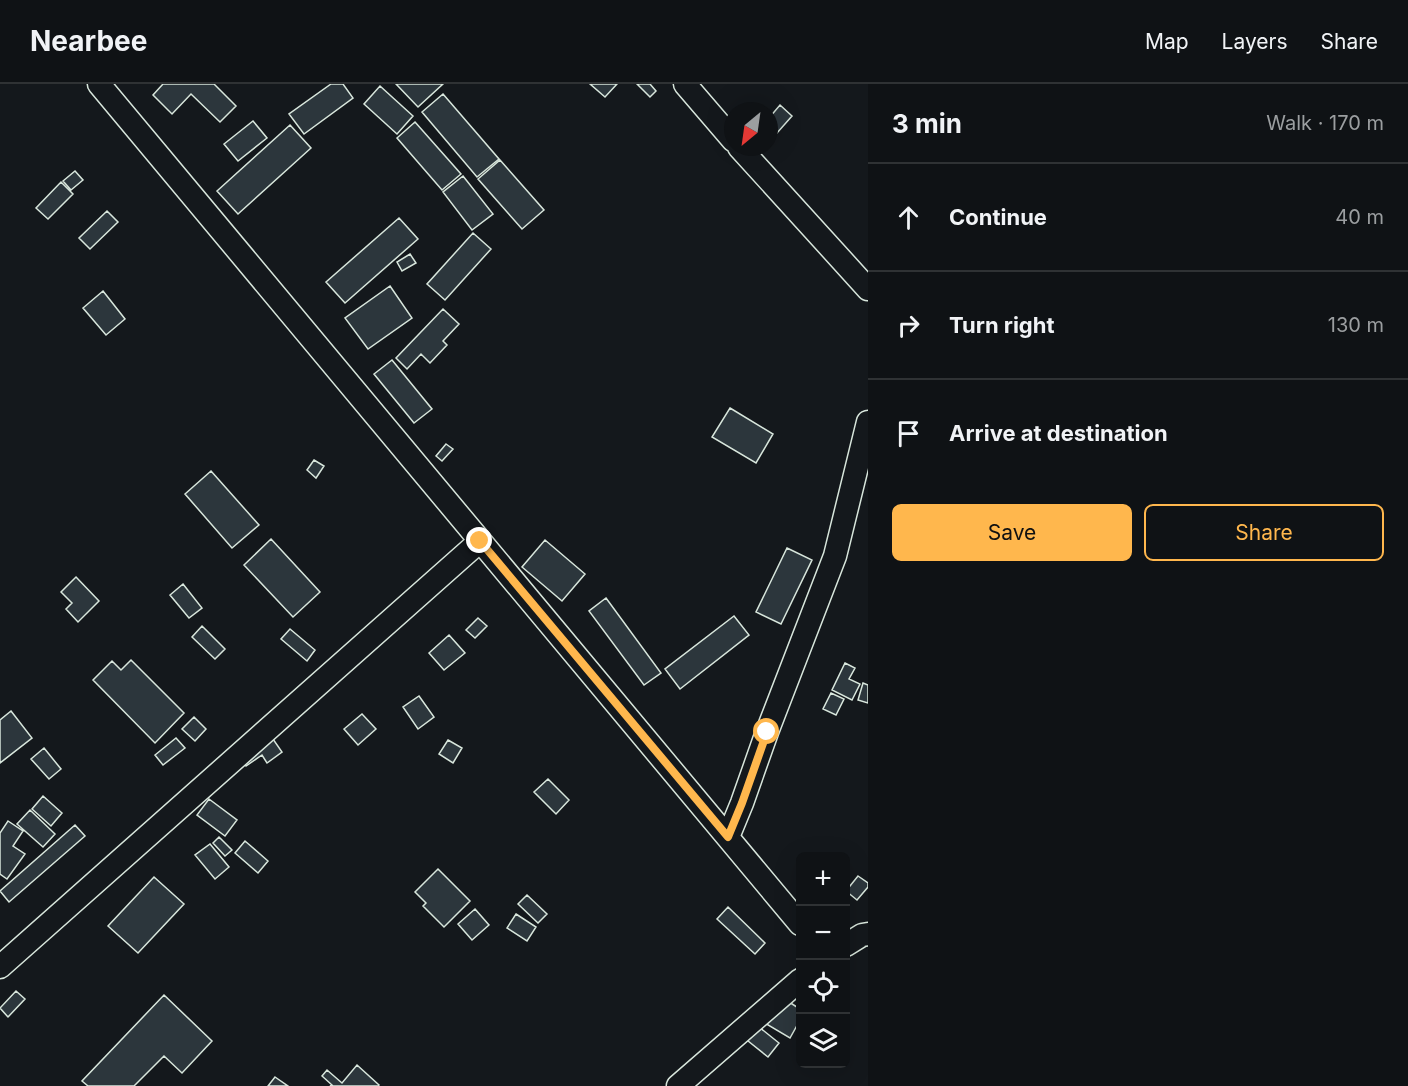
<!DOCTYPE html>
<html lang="en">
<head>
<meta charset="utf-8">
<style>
  body { margin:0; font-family:Inter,sans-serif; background:#181b1e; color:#f1f3f6 }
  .controls { position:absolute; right:18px; bottom:18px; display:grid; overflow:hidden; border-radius:9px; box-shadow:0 6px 24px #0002 }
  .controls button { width:54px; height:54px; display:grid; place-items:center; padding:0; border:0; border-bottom:2px solid #2f3234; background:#0f1215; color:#f1f3f6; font:30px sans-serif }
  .compass { position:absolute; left:724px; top:18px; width:54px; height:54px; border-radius:50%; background:#0f1215; box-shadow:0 6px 24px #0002; rotate:209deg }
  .stop { position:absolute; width:18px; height:18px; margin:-14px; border:4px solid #ffb74d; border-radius:50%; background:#fff }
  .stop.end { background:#ffb74d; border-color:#fff; box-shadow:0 2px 6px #0008 }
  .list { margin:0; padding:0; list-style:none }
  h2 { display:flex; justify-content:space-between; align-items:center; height:78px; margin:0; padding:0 24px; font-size:26px }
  h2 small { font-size:20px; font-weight:400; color:#9b9ea0 }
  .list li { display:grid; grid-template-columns:39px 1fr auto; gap:18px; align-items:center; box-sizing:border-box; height:108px; padding:0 24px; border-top:2px solid #2f3234 }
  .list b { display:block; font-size:22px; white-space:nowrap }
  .list em { font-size:20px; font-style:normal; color:#9b9ea0 }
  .actions { display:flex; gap:12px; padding:18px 24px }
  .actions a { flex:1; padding:14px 0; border:2px solid #ffb74d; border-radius:9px; text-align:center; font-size:21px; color:#ffb74d }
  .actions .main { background:#ffb74d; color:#111 }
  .icon { flex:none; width:33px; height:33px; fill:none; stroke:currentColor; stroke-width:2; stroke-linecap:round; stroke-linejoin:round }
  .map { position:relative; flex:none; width:868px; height:1002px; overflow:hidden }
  header { display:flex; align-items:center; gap:36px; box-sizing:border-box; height:84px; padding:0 30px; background:#0f1215; border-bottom:2px solid #2f3234 }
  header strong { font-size:28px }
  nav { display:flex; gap:33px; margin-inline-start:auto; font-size:21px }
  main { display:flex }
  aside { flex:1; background:#0f1215 }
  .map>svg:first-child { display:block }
  .building { fill:#2c363c; stroke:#d8e6dc; stroke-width:1.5 }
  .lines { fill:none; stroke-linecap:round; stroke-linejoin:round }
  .minor-casing { stroke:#d8e6dc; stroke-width:25 }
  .minor { stroke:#14181c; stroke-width:22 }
  .route { stroke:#ffb74d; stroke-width:8 }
</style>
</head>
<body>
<header>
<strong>Nearbee</strong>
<nav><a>Map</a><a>Layers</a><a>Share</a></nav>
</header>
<main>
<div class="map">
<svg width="868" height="1002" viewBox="0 0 868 1002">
  <rect width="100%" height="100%" fill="#14181c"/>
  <path class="building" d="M163 0H214L236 22 220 38 191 10 172 30 153 11Z
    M331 0H343L353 14 304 50 289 30Z
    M396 0H443L418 23Z
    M590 0H617L605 13Z
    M637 0H650L656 7 650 13Z
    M380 2 413 32 397 50 364 20Z
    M443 10 499 75 477 93 422 28Z
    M780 21 792 32 777 49 769 42V34Z
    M253 37 267 54 238 77 224 60Z
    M415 38 461 90 442 106 397 54Z
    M290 41 311 64 238 130 217 107Z
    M500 76 544 126 522 145 478 95Z
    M75 87 83 96 71 106 63 97Z
    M463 92 493 130 472 146 443 108Z
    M61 98 73 110 48 135 36 124Z
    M107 127 118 138 90 165 79 154Z
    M399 134 418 155 345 219 326 198Z
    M473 149 491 165 445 216 427 200Z
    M410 170 416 179 402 187 397 178Z
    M390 202 412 234 368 265 345 234Z
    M103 207 125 235 106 251 83 224Z
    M443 225 459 240 443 257 447 261 430 279 421 270 407 285 396 274Z
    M392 276 432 325 414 339 374 290Z
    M730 324 773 350 756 379 712 353Z
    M446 360 453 365 442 377 436 372Z
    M314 376 324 382 316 394 307 386Z
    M211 387 259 441 232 464 185 410Z
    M271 455 320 508 293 533 244 481Z
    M545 456 585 490 562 517 522 483Z
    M787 464 812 476 781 540 756 528Z
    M76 493 99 517 78 538 66 525 72 519 61 508Z
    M183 500 202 524 189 534 170 511Z
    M606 514 661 589 644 601 589 527Z
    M734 532 749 551 680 605 665 585Z
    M478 534 487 542 475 554 466 546Z
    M202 542 225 565 215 575 192 553Z
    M290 545 315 566 307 577 281 555Z
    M449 551 465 569 444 586 429 569Z
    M131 576 184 629 155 659 93 596 112 577 121 586Z
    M845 579 855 584 849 595 860 600 852 616 832 606Z
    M863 599 868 601V619L858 616Z
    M831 609 844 615 836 631 823 625Z
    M419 612 434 633 418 645 403 623Z
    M11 627 32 654 0 679V636Z
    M362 630 376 645 358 661 344 645Z
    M194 633 206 645 195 657 182 645Z
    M264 642 282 668 267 679 262 671 246 682 233 663Z
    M176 654 185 664 163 681 155 671Z
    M448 656 462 664 453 679 439 670Z
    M44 664 61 685 49 695 31 675Z
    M548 695 569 716 556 730 534 708Z
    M43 712 62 729 51 742 32 725Z
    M209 715 237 736 225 752 197 731Z
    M30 726 55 750 43 763 17 740Z
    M8 737 23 747 13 762 25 770 7 795 0 790V749Z
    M75 741 85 752 9 818 0 807Z
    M219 753 232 766 225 772 213 759Z
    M245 757 268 777 258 789 235 769Z
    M210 760 229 783 215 795 195 771Z
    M438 785 470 817 444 843 423 822 426 819 415 808Z
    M858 792 868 799V803L857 816 846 807Z
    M154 793 184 820 138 869 108 842Z
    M527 811 547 830 538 839 518 820Z
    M728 823 765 859 755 870 717 835Z
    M475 825 489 841 472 856 458 840Z
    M516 830 536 843 527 857 507 844Z
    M16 907 25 915 8 933 0 924Z
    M164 911 212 957 182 989 164 972 134 1002H88L82 997Z
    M778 911 800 925V936L790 954 763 938Z
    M754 939 779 959 768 973 743 953Z
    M357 981 379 1001 378 1002H330L332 1001 322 992 327 986 342 999Z
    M275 993 288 1002H268Z"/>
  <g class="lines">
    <g class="minor-casing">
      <path id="minor" d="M99 0 800 840
        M685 0 733 56
        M739 63 868 205
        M728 753 742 719 767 648 835 472 868 338
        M846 861 862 851 868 850
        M0 883 480 457
        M678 1002 800 896"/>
    </g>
    <use href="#minor" class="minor"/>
  </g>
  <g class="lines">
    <path class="route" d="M480 457 728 753 742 719 767 648"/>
  </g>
</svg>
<div class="controls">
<button>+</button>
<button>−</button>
<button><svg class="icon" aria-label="locate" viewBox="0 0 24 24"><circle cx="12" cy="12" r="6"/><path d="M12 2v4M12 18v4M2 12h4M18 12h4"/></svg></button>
<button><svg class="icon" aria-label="layers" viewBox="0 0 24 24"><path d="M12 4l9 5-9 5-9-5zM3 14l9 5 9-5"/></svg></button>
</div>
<svg class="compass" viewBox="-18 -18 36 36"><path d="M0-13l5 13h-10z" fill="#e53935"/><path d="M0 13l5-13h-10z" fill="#9b9ea0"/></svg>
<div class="stop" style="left:767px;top:648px"></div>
<div class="stop end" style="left:480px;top:457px"></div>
</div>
<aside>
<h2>3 min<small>Walk · 170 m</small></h2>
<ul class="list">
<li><svg class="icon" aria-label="ahead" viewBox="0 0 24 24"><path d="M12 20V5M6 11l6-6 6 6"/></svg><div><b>Continue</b></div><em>40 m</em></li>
<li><svg class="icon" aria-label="right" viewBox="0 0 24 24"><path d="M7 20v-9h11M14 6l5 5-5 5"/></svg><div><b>Turn right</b></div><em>130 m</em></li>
<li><svg class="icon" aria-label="arrive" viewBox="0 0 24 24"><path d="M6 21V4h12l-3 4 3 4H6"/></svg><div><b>Arrive at destination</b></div></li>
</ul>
<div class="actions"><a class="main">Save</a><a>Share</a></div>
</aside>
</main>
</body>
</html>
